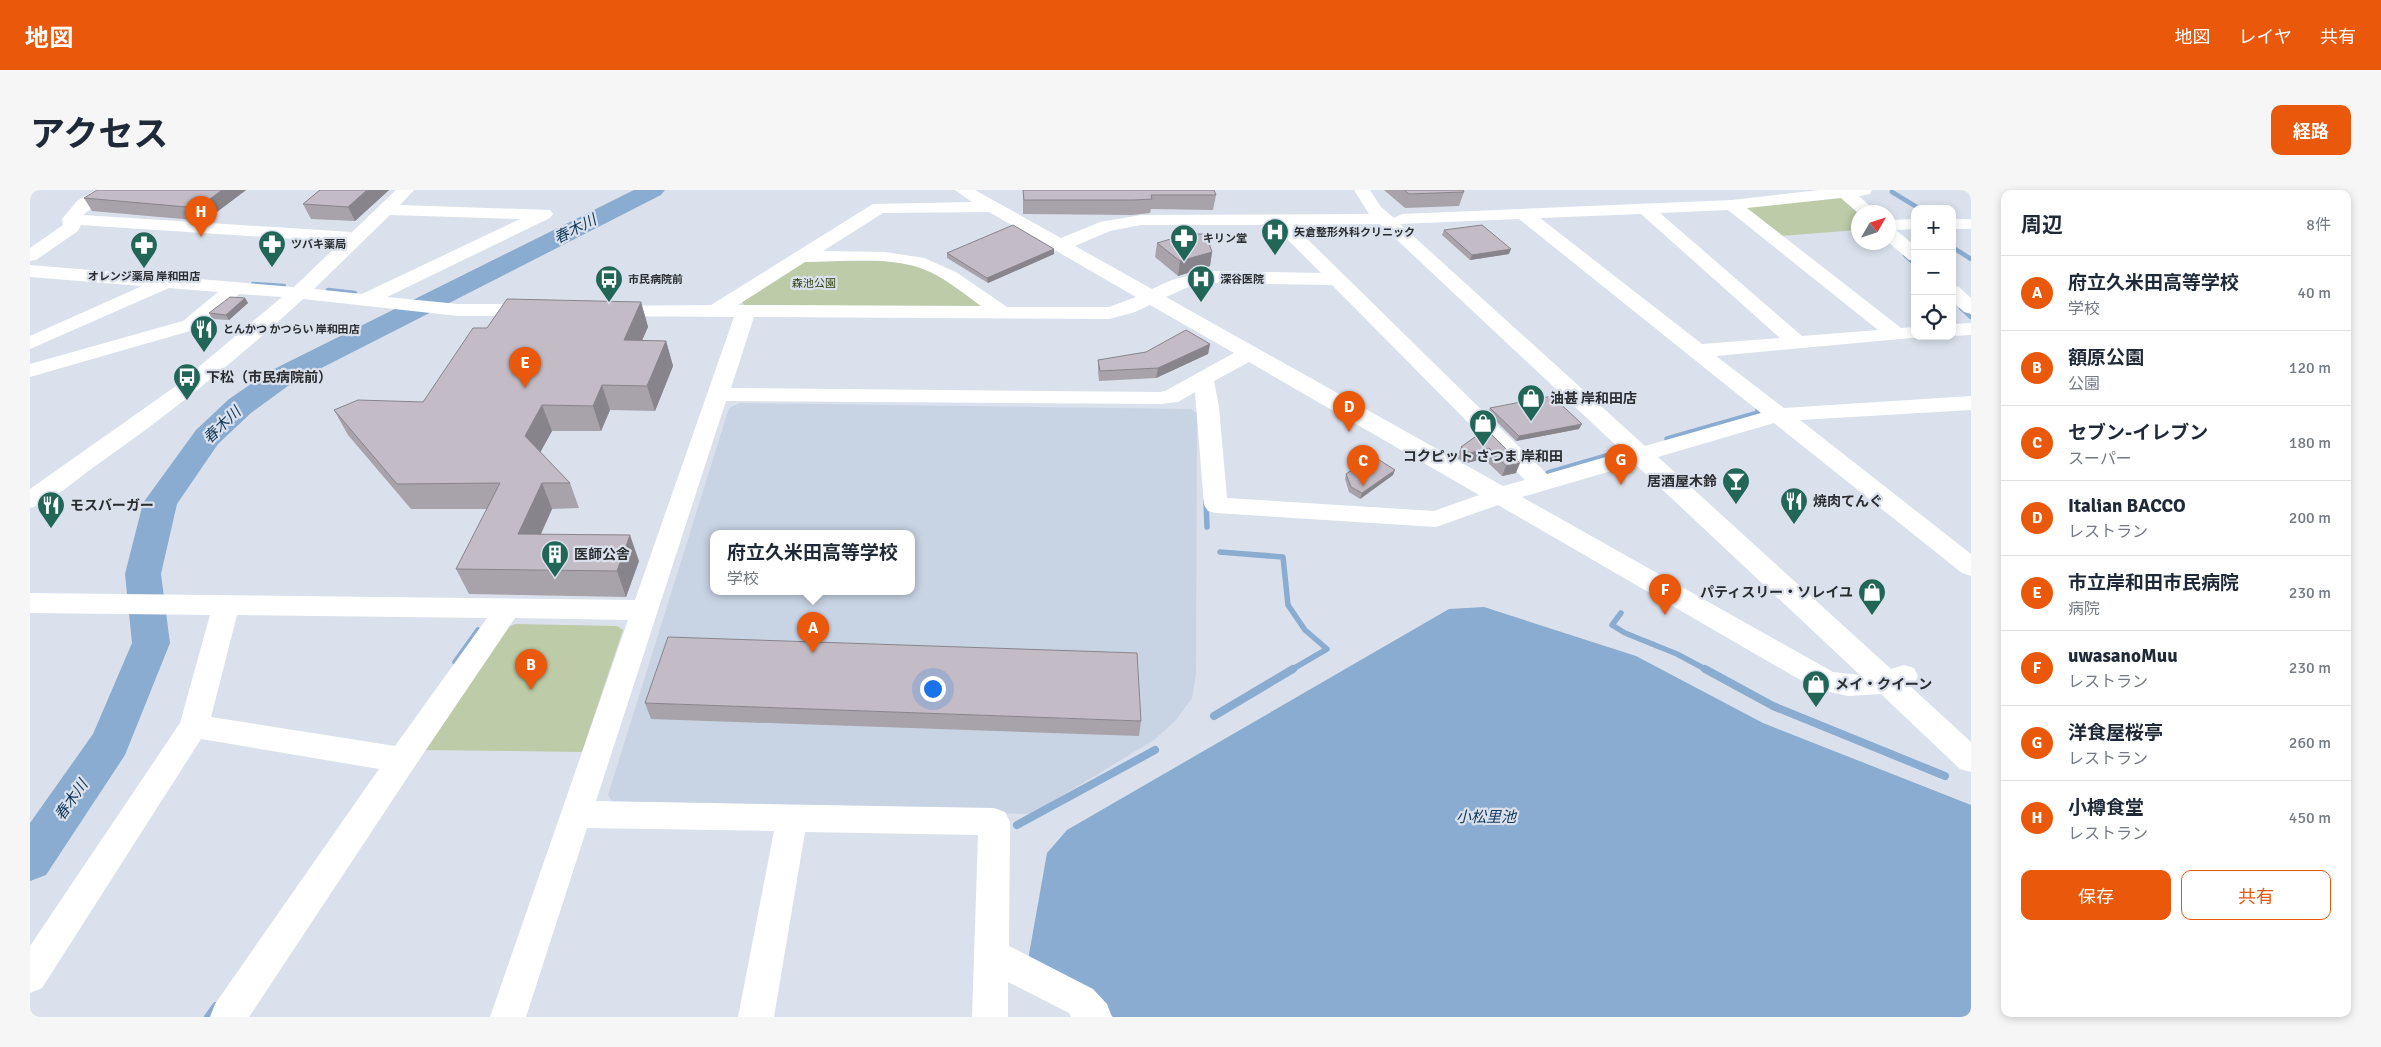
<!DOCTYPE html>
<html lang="ja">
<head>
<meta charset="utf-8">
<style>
  body { margin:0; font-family:Signika,"Noto Sans JP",sans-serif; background:#f6f6f7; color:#1f2937 }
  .controls { position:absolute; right:15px; top:15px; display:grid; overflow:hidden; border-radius:10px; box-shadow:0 2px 8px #0003 }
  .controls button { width:45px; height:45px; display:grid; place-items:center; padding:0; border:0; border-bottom:1px solid #e0e1e3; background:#fff; color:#1f2937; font:25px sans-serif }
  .compass { position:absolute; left:1821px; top:15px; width:45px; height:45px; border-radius:50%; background:#fff; box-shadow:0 2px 8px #0003; rotate:51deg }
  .you { position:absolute; left:902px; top:498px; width:18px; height:18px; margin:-12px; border:4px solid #fff; border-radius:50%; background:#1a73e8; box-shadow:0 0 0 8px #1a73e833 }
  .badge { display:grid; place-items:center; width:32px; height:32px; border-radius:50%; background:#ea580c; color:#fff; font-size:16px; font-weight:700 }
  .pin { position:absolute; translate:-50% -41px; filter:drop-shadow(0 1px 2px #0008) }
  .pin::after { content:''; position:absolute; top:26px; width:18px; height:15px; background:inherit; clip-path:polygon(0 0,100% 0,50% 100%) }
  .popup { position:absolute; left:680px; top:340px; width:205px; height:65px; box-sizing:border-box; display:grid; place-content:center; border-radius:10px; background:#fff; filter:drop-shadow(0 1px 4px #0005); font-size:16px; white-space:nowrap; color:#747a83 }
  .popup b { font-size:19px; color:#1f2937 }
  .popup::after { content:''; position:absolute; left:50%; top:100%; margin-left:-10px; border:10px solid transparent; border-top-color:#fff }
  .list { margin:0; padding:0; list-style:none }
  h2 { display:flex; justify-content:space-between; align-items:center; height:65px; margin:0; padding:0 20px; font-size:21px }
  h2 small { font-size:16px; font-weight:400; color:#747a83 }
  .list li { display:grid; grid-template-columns:32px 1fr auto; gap:15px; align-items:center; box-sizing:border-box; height:75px; padding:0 20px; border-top:1px solid #e0e1e3 }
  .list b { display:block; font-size:19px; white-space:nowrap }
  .list p { margin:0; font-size:16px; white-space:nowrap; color:#747a83 }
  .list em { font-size:16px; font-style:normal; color:#747a83 }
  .actions { display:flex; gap:10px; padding:15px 20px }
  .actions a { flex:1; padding:11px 0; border:1px solid #ea580c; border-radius:10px; text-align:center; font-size:18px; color:#ea580c }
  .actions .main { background:#ea580c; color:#fff }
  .icon { flex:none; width:28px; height:28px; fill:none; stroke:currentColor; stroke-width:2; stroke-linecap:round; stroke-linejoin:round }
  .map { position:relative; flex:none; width:1941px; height:827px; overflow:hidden; border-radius:10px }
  header { display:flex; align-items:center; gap:30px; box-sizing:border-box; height:70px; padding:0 25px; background:#ea580c; color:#fff }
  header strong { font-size:24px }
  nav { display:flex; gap:28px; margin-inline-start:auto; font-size:18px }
  .intro { display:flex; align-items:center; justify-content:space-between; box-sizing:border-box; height:120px; padding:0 30px }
  h1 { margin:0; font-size:35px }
  .button { padding:12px 22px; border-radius:10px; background:#ea580c; color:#fff; font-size:18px; font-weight:700 }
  main { display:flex; gap:30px; padding:0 30px }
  aside { flex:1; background:#fff; border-radius:10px; box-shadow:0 2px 8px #0003 }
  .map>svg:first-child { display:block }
  .built { fill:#c8d3e4; fill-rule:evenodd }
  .green { fill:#bdcba8 }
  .water { fill:#89acd0 }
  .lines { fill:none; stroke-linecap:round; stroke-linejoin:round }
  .stream-far2 { stroke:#89acd0; stroke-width:4.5 }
  .stream-far1 { stroke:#89acd0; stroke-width:5.5 }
  .stream { stroke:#89acd0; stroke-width:8 }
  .river { fill:#89acd0; fill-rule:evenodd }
  .minor { fill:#fff; fill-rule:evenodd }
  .wall { fill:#a8a2aa }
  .shaded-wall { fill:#88848b }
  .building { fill:#c3bcc6; stroke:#88848b }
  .labels { text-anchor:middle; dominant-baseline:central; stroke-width:4.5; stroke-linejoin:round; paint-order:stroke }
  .far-poi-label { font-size:11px; font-weight:bold; fill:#2a2c30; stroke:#dae1ec; text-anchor:start }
  .far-park-label { font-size:11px; fill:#32420f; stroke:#dae1ec }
  .poi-label { font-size:14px; font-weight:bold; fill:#2a2c30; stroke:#dae1ec; text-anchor:start }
  .water-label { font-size:15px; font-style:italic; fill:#0f3659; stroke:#dae1ec }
</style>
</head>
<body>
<header>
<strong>地図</strong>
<nav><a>地図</a><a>レイヤ</a><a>共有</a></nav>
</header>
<div class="intro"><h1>アクセス</h1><a class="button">経路</a></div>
<main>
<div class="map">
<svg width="1941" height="827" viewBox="0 0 1941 827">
  <rect width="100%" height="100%" fill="#dae1ec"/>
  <path class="built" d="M710 213 1161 219 1167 223 1166 484 1162 508 1146 530 1124 550 1002 624 585 616 578 605 699 218ZM684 344H882V402H684Z"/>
  <path class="green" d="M1807 6 1815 9 1828 22V40L1750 46 1716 20 1719 16Z
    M778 71H856L894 75 952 115 947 117 714 115 711 111 765 75Z
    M485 434 587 436 593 440 552 562 390 560 470 441Z"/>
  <path class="water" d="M1454 417 1606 466 1733 533 1941 615V827H1083L1066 810 998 770 1017 663 1037 640 1419 419Z"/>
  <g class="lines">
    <path class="stream-far2" d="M1862 2 1890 19
      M1922 57 1941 69
      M1875 65 1885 74
      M223 94 254 96
      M298 100 325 103
      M1931 118 1941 127"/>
    <path class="stream-far1" d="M1637 249 1728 223V216L1725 214
      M1518 283 1583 264
      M1176 311 1177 337
      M1190 362 1253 367 1258 415 1275 440 1297 459 1261 480
      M1591 423 1582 435 1595 443 1647 464 1677 480
      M425 472 448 440"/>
    <path class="stream" d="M1675 479 1743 516 1915 586
      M1184 526 1263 479
      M987 635 1125 560
      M178 827 186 816"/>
    <path class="river" d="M604 0H635L631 5 262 193 221 223 188 254 147 314 131 384 140 453 95 565 16 685 0 691V633L63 544 102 453 95 384 113 313 166 240 199 209 240 181Z"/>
    <path class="minor" d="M65 0H85L53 25 322 42 366 0H384L370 15 520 20 523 24 520 28 357 107 428 114H505L512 116 515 120 512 124 505 126H428L273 109C206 171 136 227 61 279 43 292 22 312 0 318V299L146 196 252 107 209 104 167 139 0 187V174L153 131 188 102 139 98 0 159V146L112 96 0 87V75L264 97 311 52 51 35 48 41 6 70 0 71V58L33 35 32 29 47 11ZM360 25 490 29 332 104 284 99Z
      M925 0H945L1031 48 1070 32 1111 25 1339 24 1324 0H1340L1351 17 1364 28 1372 24 1702 10 1789 0H1842L1840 4 1829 6 1846 22 1828 23 1811 8 1717 18 1871 138 1885 137V146L1892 147 1686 166 1754 218 1941 206V220L1770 230 1941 364V386L1932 383 1744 233 1628 267 1861 479 1874 475 1884 478 1888 486 1884 494 1879 495 1941 552V582L1930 579 1851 504 1818 506 1786 499 1468 315 1406 337 1186 323 1178 321 1174 315 1165 202 1148 212 1130 214 696 211 566 611 964 618 975 622 980 632 979 756 1063 799 1077 814 1082 827H1041L1039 823 978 792V827H942L948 645 775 642 744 827H708L744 641 557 638 496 827H460L598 430 485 428 383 579 219 827H180L185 814 349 579 171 549 12 798 0 803V756L150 533 180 425 0 423V403L605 410 704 127 576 126 569 124 566 120 569 116 681 115 843 14 942 12ZM1698 20 1848 140 1772 146 1630 23ZM959 22 1106 107 1079 117H977L926 82 894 68 855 62 793 61 853 23ZM1611 24 1750 148 1672 154 1510 28ZM1489 29 1731 223 1615 256 1370 34ZM1350 34 1593 262 1517 284 1263 35ZM1111 35H1243L1291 83 1177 81 1142 90 1122 99 1045 56 1080 41ZM775 72C812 72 857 66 893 79 914 87 933 103 951 116L708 115ZM1177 93 1302 95 1495 290 1473 296 1136 107 1156 98ZM1120 115 1204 163 1135 201 1130 202 701 198 724 127 1079 129 1105 122ZM1219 172 1449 305 1404 321 1197 308 1189 217 1184 191ZM1605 274 1830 485 1803 482 1492 307ZM207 425 457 428 365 556 181 527Z
      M1885 29V39L1866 40 1885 56V71L1879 70 1858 52V30Z
      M1922 29H1941V39H1922Z
      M1922 95 1929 97 1941 108V124L1934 122 1922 111Z
      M1941 133V145L1922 146V134Z"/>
  </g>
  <path class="wall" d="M216 0 175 31 62 21 54 8Z
    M290 0H359L325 31 281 29 273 14Z
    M993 0H1184L1186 5 1183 20 1121 19 1120 23 1102 25 993 24Z
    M1354 0H1433L1434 2 1429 16 1375 18Z
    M1414 40 1479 64 1440 70 1412 45Z
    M1127 53 1182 62 1180 76 1148 86 1125 67Z
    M1024 59V64L958 93 917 68V63Z
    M215 108 218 113 199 130 182 129 179 123Z
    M611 112 618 137 612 150 636 151 643 176 625 221 580 220 571 241H522L510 262 540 293 549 318 522 319 511 344 609 371 596 407 439 404 426 379 457 319H381L318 245 304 220 393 212 457 138Z
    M1180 154 1178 164 1126 188 1069 191 1068 181V170Z
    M1460 218 1549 239 1486 251 1458 223Z
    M1456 239 1486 283 1472 286 1454 269 1436 273 1427 268 1431 257Z
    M1316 284 1363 285 1330 309 1319 302 1315 289Z
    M615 513 1111 531 1109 546 621 529Z"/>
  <path class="shaded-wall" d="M192 0H216L175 31 168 18Z
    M337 0H359L325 31 318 17Z
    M1024 59V64L958 93 957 88Z
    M1481 59 1479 64 1440 70 1442 65Z
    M1182 62 1180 76 1148 86 1150 71Z
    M215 108 218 113 199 130 196 125Z
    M611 112 618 137 601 175 594 150Z
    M636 151 643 176 625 221 617 196Z
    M1180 154 1178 164 1126 188 1128 178Z
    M572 195 580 220 571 241 563 216Z
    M512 215 522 241 505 272 495 246Z
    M1552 234 1549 239 1486 251 1489 246Z
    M1459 258 1454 269 1436 273 1440 263Z
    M1490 273 1486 283 1472 286 1476 276Z
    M1365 280 1363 285 1330 309 1332 303Z
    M512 293 522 319 499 370 488 344Z
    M600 345 609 371 596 407 587 381Z"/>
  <path class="building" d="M67 0H192L168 18 54 8Z
    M290 0H337L318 17 273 14Z
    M993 0H1184L1186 5H1121L1122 9 1104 10H994Z
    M1374 0H1433L1434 2 1379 4Z
    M983 35 1024 59 957 88 917 63Z
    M1452 35 1481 59 1442 65 1414 40Z
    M1158 44H1176L1182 62 1150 71 1127 53Z
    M200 107 215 108 196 125 179 123Z
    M477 109 611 112 594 150 636 151 617 196 572 195 563 216 512 215 495 246 540 293H512L488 344 600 345 587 381 426 379 470 293 367 294 304 220 328 210 393 212 443 138H457Z
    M1156 140 1180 154 1128 178 1070 181 1068 170 1116 162Z
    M1522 206 1552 234 1489 246 1460 218Z
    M1456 239 1490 273 1476 276 1459 258 1440 263 1431 257Z
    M1343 266 1365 280 1332 303 1321 297 1316 284Z
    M638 447 1107 463 1111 531 615 513Z"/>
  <defs>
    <g id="hospital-pin" transform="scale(1.4375)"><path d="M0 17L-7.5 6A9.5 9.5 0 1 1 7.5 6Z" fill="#226658" stroke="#dae1ec"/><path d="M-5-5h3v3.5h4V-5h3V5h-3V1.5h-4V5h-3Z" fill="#fff"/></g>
    <g id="pharmacy-pin" transform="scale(1.4375)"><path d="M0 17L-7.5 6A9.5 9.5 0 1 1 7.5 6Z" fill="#226658" stroke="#dae1ec"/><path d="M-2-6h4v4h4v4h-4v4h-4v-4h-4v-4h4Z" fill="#fff"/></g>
    <g id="bus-pin" transform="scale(1.4375)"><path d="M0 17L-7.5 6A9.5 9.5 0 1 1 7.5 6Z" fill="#226658" stroke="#dae1ec"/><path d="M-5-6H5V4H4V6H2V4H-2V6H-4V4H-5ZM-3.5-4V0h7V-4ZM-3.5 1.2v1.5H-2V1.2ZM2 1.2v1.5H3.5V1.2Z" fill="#fff"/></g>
    <g id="restaurant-pin" transform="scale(1.4375)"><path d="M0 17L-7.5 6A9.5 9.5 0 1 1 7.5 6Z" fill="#226658" stroke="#dae1ec"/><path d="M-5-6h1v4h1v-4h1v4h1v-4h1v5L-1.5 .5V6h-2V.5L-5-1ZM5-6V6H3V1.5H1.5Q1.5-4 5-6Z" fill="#fff"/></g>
    <g id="shop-pin" transform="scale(1.4375)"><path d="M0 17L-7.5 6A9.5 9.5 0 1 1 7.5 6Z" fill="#226658" stroke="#dae1ec"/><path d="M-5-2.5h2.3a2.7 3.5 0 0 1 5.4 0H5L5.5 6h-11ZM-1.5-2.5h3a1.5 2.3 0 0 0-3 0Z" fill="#fff"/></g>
    <g id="bar-pin" transform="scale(1.4375)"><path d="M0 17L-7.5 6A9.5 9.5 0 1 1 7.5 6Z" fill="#226658" stroke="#dae1ec"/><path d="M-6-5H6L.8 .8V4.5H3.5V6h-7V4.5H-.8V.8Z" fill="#fff"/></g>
    <g id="building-pin" transform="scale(1.4375)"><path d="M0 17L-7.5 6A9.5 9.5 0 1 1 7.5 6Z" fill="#226658" stroke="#dae1ec"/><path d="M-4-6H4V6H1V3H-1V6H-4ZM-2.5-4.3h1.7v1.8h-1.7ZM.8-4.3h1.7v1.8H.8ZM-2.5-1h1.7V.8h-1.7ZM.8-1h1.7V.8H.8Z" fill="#fff"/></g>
  </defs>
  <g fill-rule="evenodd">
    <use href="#hospital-pin" x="1245" y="42"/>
    <use href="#pharmacy-pin" x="1154" y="48"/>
    <use href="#pharmacy-pin" x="242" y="54"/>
    <use href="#pharmacy-pin" x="114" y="55"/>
    <use href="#bus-pin" x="579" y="89"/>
    <use href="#hospital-pin" x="1171" y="89"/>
    <use href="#restaurant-pin" x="174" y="139"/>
    <use href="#bus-pin" x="157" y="187"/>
    <use href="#shop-pin" x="1501" y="208"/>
    <use href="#shop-pin" x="1453" y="233"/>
    <use href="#bar-pin" x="1706" y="291"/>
    <use href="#restaurant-pin" x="1764" y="311"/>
    <use href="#restaurant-pin" x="21" y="315"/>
    <use href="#building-pin" x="525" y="364"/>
    <use href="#shop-pin" x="1842" y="402"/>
    <use href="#shop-pin" x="1786" y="494"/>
  </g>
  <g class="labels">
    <g class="far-poi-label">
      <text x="1264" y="42">矢倉整形外科クリニック</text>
      <text x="1173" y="48">キリン堂</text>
      <text x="261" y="54">ツバキ薬局</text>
      <text x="114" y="86" text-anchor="middle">オレンジ薬局 岸和田店</text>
      <text x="598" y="89">市民病院前</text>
      <text x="1190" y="89">深谷医院</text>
      <text x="193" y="139">とんかつ かつらい 岸和田店</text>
    </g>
    <g class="far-park-label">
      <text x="784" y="93">森池公園</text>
    </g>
    <g class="poi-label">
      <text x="176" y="187">下松（市民病院前）</text>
      <text x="1520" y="208">油甚 岸和田店</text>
      <text x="1453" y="266" text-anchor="middle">コクピット さつま 岸和田</text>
      <text x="1687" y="291" text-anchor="end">居酒屋木鈴</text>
      <text x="1783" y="311">焼肉てんぐ</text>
      <text x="40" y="315">モスバーガー</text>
      <text x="544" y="364">医師公舎</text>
      <text x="1823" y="402" text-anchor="end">パティスリー・ソレイユ</text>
      <text x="1805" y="494">メイ・クイーン</text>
    </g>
    <g class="water-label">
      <text transform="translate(545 39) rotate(-27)">春木川</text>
      <text transform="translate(192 235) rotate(-44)">春木川</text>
      <text transform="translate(41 610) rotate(-55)">春木川</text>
      <text x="1456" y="627">小松里池</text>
    </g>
  </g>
</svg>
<div class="controls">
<button>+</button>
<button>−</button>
<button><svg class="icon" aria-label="locate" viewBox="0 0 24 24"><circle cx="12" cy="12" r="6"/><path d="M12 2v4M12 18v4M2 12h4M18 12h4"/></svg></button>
</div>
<svg class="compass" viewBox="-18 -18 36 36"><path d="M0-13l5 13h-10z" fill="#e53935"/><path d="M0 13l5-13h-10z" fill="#747a83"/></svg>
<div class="you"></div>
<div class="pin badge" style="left:783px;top:463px">A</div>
<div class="popup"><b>府立久米田高等学校</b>学校</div>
<div class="pin badge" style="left:501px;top:500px">B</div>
<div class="pin badge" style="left:1333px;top:296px">C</div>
<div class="pin badge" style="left:1319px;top:242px">D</div>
<div class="pin badge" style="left:495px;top:198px">E</div>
<div class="pin badge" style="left:1635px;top:425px">F</div>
<div class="pin badge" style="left:1591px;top:295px">G</div>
<div class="pin badge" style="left:171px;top:47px">H</div>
</div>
<aside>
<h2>周辺<small>8件</small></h2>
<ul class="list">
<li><span class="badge">A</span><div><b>府立久米田高等学校</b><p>学校</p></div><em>40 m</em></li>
<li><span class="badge">B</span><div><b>額原公園</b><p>公園</p></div><em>120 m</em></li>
<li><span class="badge">C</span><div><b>セブン-イレブン</b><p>スーパー</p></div><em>180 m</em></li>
<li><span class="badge">D</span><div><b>Italian BACCO</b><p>レストラン</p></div><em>200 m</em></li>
<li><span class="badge">E</span><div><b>市立岸和田市民病院</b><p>病院</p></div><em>230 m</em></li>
<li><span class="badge">F</span><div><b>uwasanoMuu</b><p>レストラン</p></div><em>230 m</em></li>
<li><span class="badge">G</span><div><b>洋食屋桜亭</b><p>レストラン</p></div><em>260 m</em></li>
<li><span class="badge">H</span><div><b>小樽食堂</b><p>レストラン</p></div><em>450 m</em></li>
</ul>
<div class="actions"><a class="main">保存</a><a>共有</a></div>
</aside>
</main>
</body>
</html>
